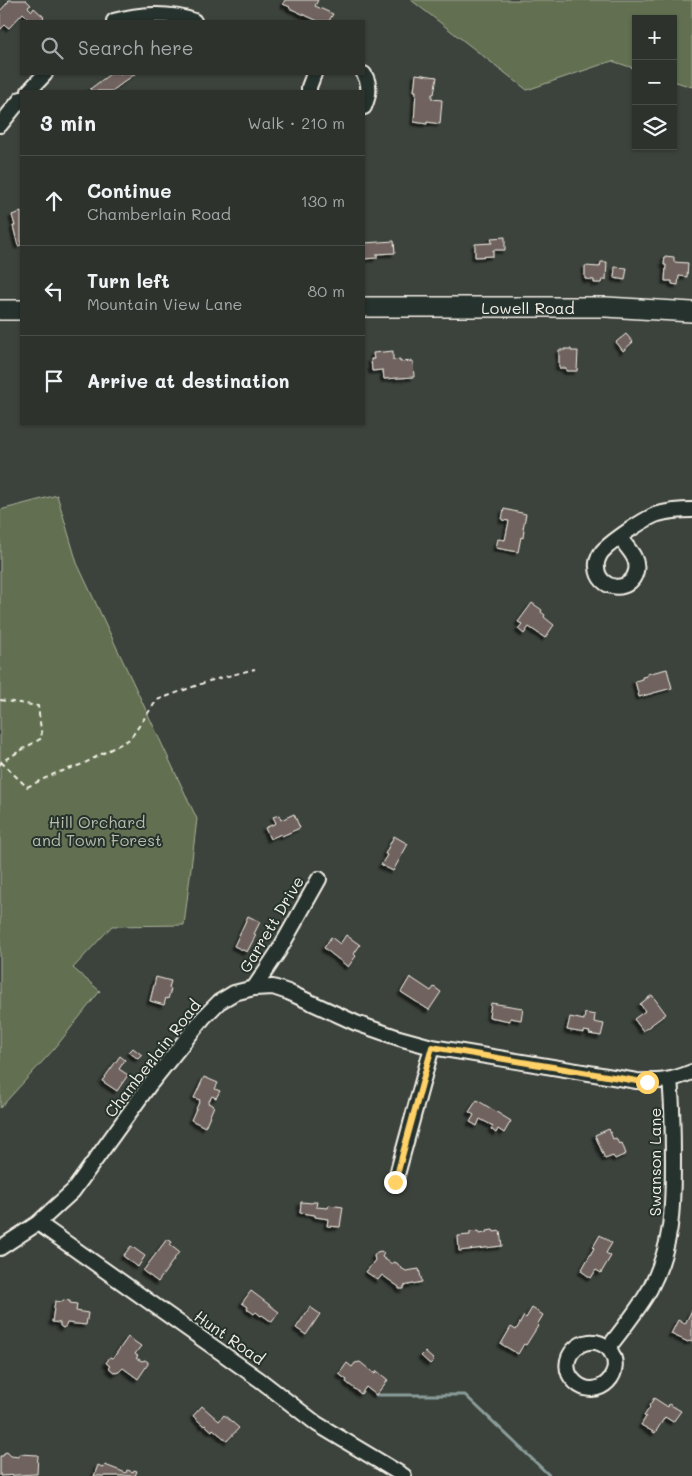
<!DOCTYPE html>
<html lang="en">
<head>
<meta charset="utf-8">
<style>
  body { margin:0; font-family:Mali,sans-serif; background:#353a35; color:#f1f3f6 }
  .controls { position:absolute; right:15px; top:15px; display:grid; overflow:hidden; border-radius:0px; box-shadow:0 1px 4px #0004 }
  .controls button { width:45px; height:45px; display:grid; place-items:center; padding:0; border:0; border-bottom:1px solid #484d49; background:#2d322d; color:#f1f3f6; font:25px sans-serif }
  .stop { position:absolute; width:15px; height:15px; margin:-11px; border:4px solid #ffd166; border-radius:50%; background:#fff }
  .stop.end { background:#ffd166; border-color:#fff; box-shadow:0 1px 5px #0008 }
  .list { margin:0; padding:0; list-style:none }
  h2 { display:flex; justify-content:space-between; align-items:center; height:65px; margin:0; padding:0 20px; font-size:21px }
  h2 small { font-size:16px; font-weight:400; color:#a7aaaa }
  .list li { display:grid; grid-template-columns:32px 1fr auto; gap:15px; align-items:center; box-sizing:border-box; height:90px; padding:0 20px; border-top:1px solid #484d49 }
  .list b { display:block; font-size:19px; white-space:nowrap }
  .list p { margin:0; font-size:16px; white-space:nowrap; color:#a7aaaa }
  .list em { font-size:16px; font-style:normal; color:#a7aaaa }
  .icon { flex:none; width:28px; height:28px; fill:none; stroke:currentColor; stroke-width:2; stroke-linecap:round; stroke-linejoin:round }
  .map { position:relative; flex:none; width:692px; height:1476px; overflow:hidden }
  .search { position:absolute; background:#2d322d; box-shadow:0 1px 4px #0004; left:20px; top:20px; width:345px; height:55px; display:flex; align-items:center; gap:12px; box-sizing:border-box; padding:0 18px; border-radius:0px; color:#a7aaaa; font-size:19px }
  .panel { position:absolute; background:#2d322d; box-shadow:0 1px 4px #0004; left:20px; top:90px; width:345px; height:335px; border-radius:0px }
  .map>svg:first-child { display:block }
  .park { fill:#627051; stroke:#abb09c }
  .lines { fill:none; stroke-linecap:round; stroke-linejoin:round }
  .stream { stroke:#8a9e9b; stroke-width:3 }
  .building { fill:#70645e; stroke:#f4f1e8; filter:url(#shadow) }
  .street-casing { stroke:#f4f1e8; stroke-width:18 }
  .secondary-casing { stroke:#f4f1e8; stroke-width:22 }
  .path { stroke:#f4f1e8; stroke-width:2; stroke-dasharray:5 4; stroke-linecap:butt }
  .street { stroke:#26332d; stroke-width:14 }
  .secondary { stroke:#26332d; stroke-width:19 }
  .route { stroke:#ffd166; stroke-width:6 }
  .labels { text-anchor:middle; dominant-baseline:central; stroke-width:4; stroke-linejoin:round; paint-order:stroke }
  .street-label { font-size:16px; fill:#f4f1e8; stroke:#26332d }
  .park-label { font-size:16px; fill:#babdac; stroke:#26332d }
</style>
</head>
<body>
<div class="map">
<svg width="692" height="1476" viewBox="0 0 692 1476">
  <defs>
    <filter id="shadow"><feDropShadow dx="-3" dy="3" stdDeviation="1" flood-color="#0009"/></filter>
  </defs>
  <rect width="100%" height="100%" fill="#3c423c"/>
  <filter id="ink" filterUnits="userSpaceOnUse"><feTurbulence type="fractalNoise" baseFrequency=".02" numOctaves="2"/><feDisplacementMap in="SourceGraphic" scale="10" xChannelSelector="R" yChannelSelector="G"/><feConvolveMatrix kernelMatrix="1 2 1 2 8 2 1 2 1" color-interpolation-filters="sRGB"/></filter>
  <g filter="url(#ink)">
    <path class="park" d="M411 0H692V87L673 81V19H636V69L612 61 527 90Z
      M57 495 77 563 197 819 184 925 112 926 73 968 100 991 55 1048 0 1108V510Z"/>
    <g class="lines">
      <path class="stream" d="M376 1395H465L550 1476"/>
    </g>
    <path class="building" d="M8 0H26L31 5 28 7 32 11 34 8 44 17 40 21H31L23 13 9 28 5 25 0 30V11L9 1Z
      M285 0H318L315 6 333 14 329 21H318L289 8 290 7 283 4Z
      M110 74H135L112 91H92L90 89Z
      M416 74 437 77 434 94H432V99L442 100 440 124 427 122V124L414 122 416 91H414Z
      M21 212V245L18 246 13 226H15L12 215Z
      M505 237V250H493V256L475 257V244L492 243 491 238Z
      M394 241 395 253 377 254V258L364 259V243Z
      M665 256 674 257V262L688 263 687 277 679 276 678 285 672 284V281H665L666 265H664Z
      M601 262H607L606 280H602L601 283H594V280L585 279V266L600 267Z
      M615 267 627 268 625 280 614 278Z
      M626 334 633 342 623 351 616 342Z
      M565 349H571V351H578L577 371H566V368H559V350H565Z
      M393 351V360L400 359V362L413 361 414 377 384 379 383 370 372 371 371 359H374L373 353Z
      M504 509 526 514 523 529 524 530 523 538 521 537 518 552 496 548 498 539 505 540 509 521 502 520Z
      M532 603 542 610 541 612 545 615 544 617 554 625 545 638 529 627 524 634 518 629 522 624 518 622Z
      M667 669 672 688 639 697 635 681 642 679V677L647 676V674Z
      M294 814 300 828 282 836 281 834 270 839 265 828 276 823 273 817 279 815 281 820Z
      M394 836 408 844 393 871 381 865 387 855 385 854Z
      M248 916 260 922 254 934 256 935 247 952 234 946Z
      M346 935 360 945 354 954 356 956 348 967 324 948 331 937 340 944Z
      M156 977 171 981 169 988 171 989 168 999 166 998 164 1005 150 1001Z
      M410 977 431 991 434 987 441 992 429 1010 401 992Z
      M652 995 666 1014 643 1031 634 1019 645 1011 640 1004Z
      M491 1003 523 1008 521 1020 510 1018V1021L489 1017Z
      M585 1013 595 1015 594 1022 604 1024 601 1036 589 1034 590 1032 584 1031V1033L567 1030 570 1017 584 1020Z
      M133 1048 142 1055 138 1059 129 1052Z
      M120 1056 125 1060 119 1069 128 1075 117 1091 102 1081Z
      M204 1077 218 1083 215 1089 220 1091 216 1098 212 1096 208 1103 214 1106 205 1127 191 1120 200 1100 194 1098Z
      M477 1100 511 1121 504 1133 498 1129 496 1133 491 1129 493 1126 480 1119 477 1126 470 1122 474 1115 469 1112Z
      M609 1129 613 1139 616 1138 619 1144 622 1143 626 1154 615 1159 613 1156 605 1159 595 1135Z
      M301 1202 312 1203 313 1202H317L316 1207 328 1208 329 1205 343 1207 340 1227 327 1226 328 1219 315 1217V1215L300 1213Z
      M493 1230 494 1232 500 1231 502 1246 459 1251 458 1236 470 1235V1232L479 1231V1234L486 1233V1231Z
      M600 1235 612 1243 606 1253 611 1256 601 1273 596 1270 591 1278 581 1271 594 1248 593 1247Z
      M167 1239 172 1242 170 1245 179 1252 158 1282 143 1271Z
      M131 1246 145 1256 138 1267 123 1256Z
      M381 1251 384 1253 382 1257 392 1264 393 1262 397 1263 401 1268 406 1271 419 1269 422 1282 404 1286V1289H399V1287L382 1275 378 1280 366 1272 375 1260 374 1256 377 1252Z
      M251 1291 279 1312 272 1322 262 1315 261 1316 256 1312 254 1314 247 1309 248 1307 242 1303Z
      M63 1300 70 1301V1303L77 1304 76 1311 88 1313 86 1325 67 1323 66 1326 63 1328 60 1326V1323L52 1322 55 1301 62 1302Z
      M310 1307 320 1314 306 1335 296 1328Z
      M532 1308 543 1315 537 1325 538 1326 526 1345 524 1344 518 1354 501 1344 511 1327 516 1330 524 1316 526 1318Z
      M692 1310V1342L689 1341 688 1342 671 1334 678 1320 685 1324Z
      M128 1337 141 1346 135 1354 138 1356 136 1358 142 1361 145 1360 148 1362V1364L138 1379 123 1368 119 1372 115 1373 110 1369 109 1365 106 1363 110 1357 113 1358Z
      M425 1352 434 1360 430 1364 421 1356Z
      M360 1362 375 1374 377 1371 388 1380 376 1395 366 1387 361 1394 346 1382 347 1380 339 1374 347 1363 352 1367 355 1363Z
      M654 1398 668 1407 669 1404 681 1411 673 1422 665 1417 655 1433 641 1425 646 1417 644 1416 650 1407 649 1406Z
      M202 1406 219 1421 224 1415 239 1428 227 1441 213 1429 212 1431 205 1425 204 1426 193 1416Z
      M7 1452 11 1456 19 1457V1454L38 1455 37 1474 0 1476V1456H3L4 1453Z
      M98 1465 104 1468 105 1465 126 1473 127 1470 133 1472 134 1470 137 1471 135 1476H94Z"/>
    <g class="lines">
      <g class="street-casing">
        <path id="street" d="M114 21C139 14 169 12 194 21
          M364 74C371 85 369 96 364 107
          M29 91 45 74
          M309 91V87L314 74
          M0 125 21 99
          M620 538C627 548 639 558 636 571 631 594 598 591 597 567 596 562 598 558 601 553 609 543 645 518 658 514 669 511 681 510 692 510
          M254 988 278 952 319 879
          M395 1182 432 1047
          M38 1223 260 1380 317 1424 404 1476
          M0 1248 38 1223 73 1191 150 1084 203 1018 219 1002 234 993 254 988 273 987 288 992 356 1023 399 1038 432 1047 637 1081C660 1082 670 1081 692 1072
          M608 1348C629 1372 597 1403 575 1382 553 1361 583 1328 608 1348 623 1329 638 1310 650 1289 672 1246 673 1211 673 1163 673 1135 673 1108 670 1080"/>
      </g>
      <g class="secondary-casing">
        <g id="secondary">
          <path id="s1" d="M364 307H606L692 312"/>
          <path d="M0 310H21"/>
        </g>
      </g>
      <path class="path" d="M0 700 38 706 42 738 1 762 0 765
        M1 762 27 787 54 774 83 764 130 739 157 700 209 681 255 669"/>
      <use href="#street" class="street"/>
      <use href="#secondary" class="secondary"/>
    </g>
  </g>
  <g class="lines" filter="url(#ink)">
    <path class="route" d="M395 1182 432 1047 637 1081 647 1082"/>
  </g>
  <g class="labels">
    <g class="street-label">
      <text stroke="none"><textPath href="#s1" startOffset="164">Lowell Road</textPath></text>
      <text transform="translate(271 924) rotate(-59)">Garrett Drive</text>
      <text transform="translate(152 1058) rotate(-52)">Chamberlain Road</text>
      <text transform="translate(654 1162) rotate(-90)">Swanson Lane</text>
      <text transform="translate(230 1337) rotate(35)">Hunt Road</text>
    </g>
    <g class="park-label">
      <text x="97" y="821">Hill Orchard<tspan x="97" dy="18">and Town Forest</tspan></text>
    </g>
  </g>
</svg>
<div class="controls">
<button>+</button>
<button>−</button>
<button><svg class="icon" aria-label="layers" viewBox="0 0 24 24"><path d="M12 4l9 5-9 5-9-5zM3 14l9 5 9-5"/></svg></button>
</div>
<div class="stop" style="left:647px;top:1082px"></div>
<div class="stop end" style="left:395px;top:1182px"></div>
<div class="search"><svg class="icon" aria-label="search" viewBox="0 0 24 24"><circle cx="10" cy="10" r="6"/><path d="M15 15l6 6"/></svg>Search here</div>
<section class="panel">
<h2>3 min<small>Walk · 210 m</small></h2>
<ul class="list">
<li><svg class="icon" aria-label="ahead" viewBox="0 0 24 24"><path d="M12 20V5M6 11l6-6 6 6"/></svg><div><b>Continue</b><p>Chamberlain Road</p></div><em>130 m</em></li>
<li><svg class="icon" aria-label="left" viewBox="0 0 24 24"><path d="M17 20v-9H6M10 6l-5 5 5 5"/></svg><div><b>Turn left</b><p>Mountain View Lane</p></div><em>80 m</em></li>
<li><svg class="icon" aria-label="arrive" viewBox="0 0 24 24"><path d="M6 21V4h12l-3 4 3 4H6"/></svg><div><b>Arrive at destination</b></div></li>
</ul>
</section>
</div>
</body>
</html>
